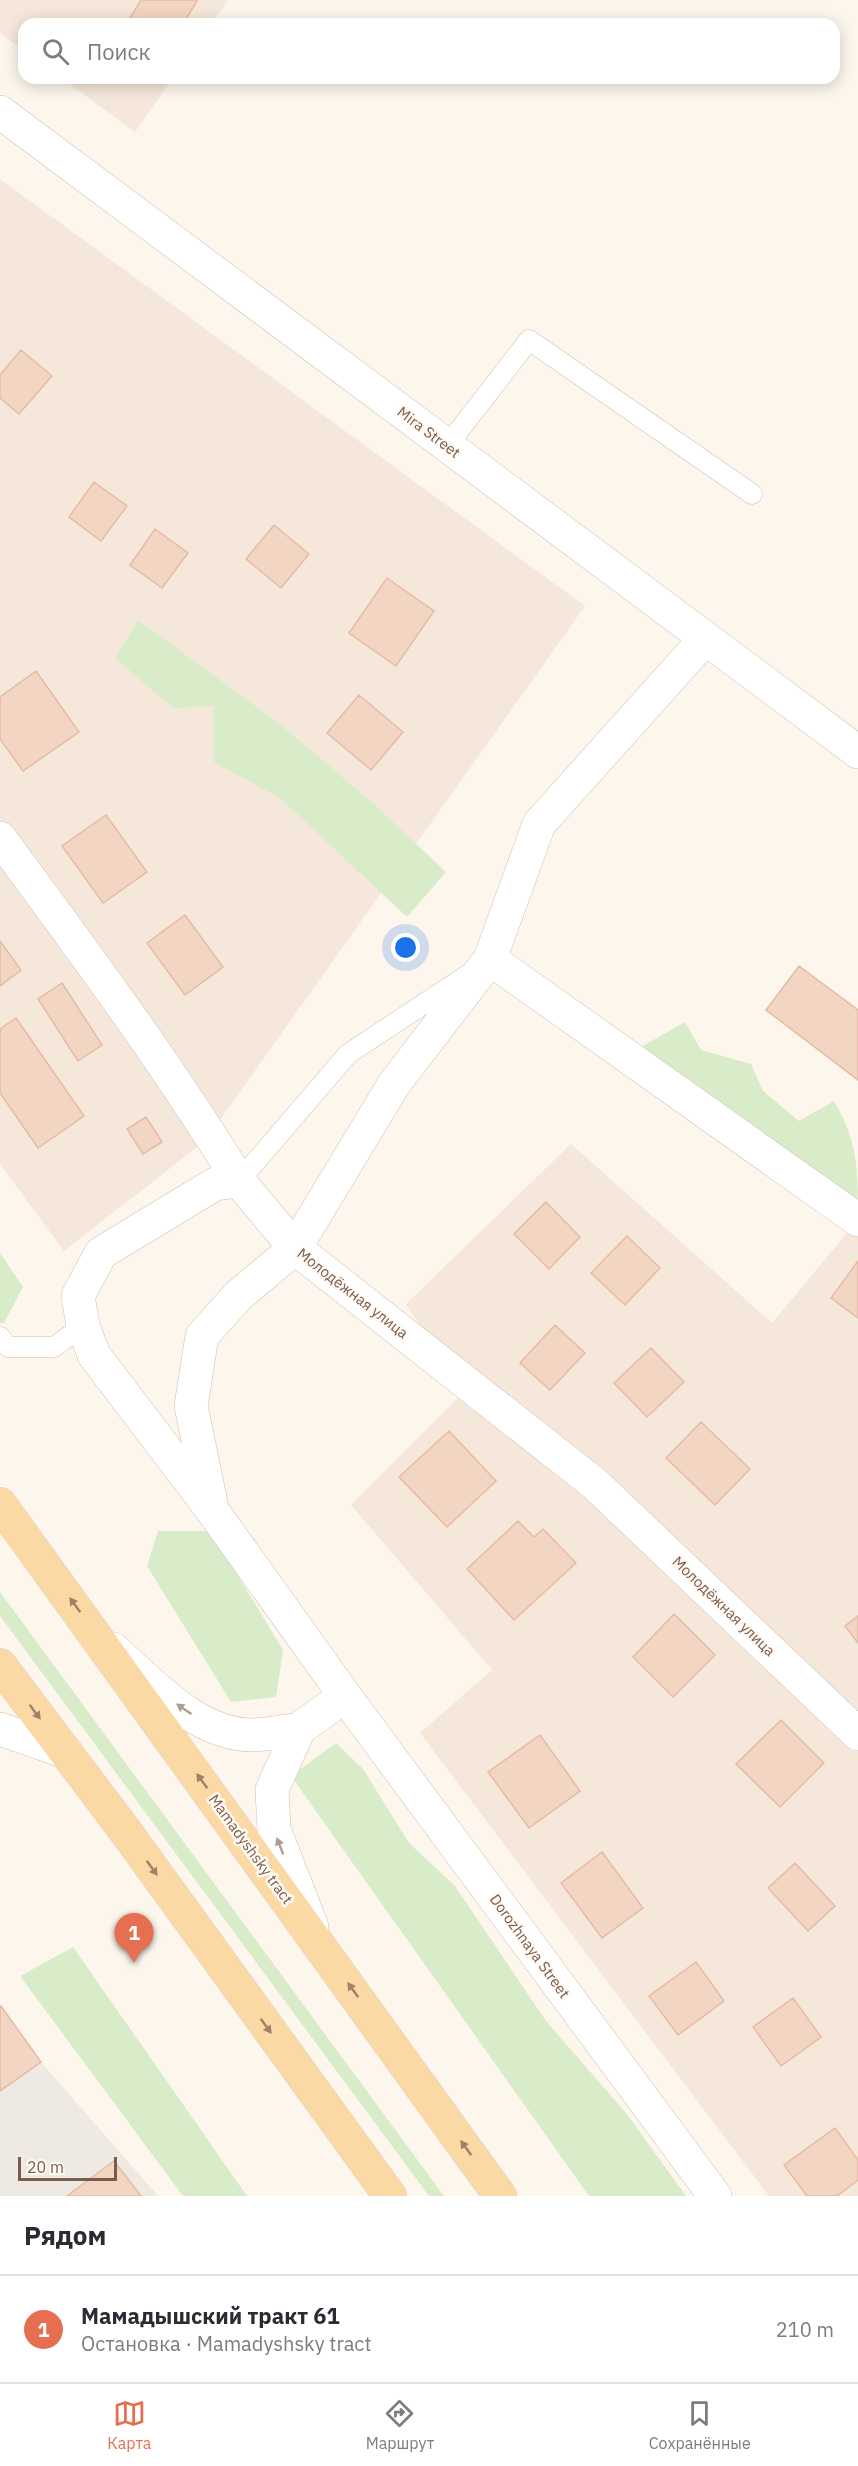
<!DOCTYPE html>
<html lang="ru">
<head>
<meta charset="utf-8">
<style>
  body { margin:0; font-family:"IBM Plex Sans",sans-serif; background:#f2f2f3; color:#2b2b33 }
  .scale { position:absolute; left:18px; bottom:15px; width:99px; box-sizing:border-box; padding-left:6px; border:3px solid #7a5c4d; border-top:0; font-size:16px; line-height:21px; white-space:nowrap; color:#7a5c4d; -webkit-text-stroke:4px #fffaf3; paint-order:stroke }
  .you { position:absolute; left:406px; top:948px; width:21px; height:21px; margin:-15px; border:4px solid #fff; border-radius:50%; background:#1a73e8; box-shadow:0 0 0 9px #1a73e833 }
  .badge { display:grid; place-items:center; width:39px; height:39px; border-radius:50%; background:#e76f51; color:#fff; font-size:20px; font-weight:700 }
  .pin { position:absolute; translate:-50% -50px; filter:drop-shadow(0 2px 3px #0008) }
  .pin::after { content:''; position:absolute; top:32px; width:21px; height:18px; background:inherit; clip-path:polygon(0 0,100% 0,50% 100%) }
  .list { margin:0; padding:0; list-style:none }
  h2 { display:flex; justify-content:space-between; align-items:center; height:78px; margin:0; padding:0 24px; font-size:26px }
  h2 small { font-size:20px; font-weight:400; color:#7c7c81 }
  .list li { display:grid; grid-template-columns:39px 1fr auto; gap:18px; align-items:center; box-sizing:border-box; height:108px; padding:0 24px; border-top:2px solid #e1e1e2 }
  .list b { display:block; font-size:22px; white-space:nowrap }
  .list p { margin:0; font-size:20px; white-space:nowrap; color:#7c7c81 }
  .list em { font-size:20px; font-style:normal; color:#7c7c81 }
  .icon { flex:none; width:33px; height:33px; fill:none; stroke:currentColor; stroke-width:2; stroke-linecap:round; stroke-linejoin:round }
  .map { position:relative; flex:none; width:858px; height:2196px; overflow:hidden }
  .search { position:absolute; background:#fff; box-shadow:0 3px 15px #0003; left:18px; right:18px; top:18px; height:66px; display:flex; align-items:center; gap:15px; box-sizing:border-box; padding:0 21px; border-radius:18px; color:#7c7c81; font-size:22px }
  .sheet { height:186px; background:#fff }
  nav { display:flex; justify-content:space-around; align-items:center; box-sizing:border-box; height:84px; border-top:2px solid #e1e1e2; background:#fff; font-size:16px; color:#7c7c81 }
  nav a { display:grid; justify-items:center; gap:3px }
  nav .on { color:#e76f51 }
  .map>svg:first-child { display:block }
  .residential { fill:#f5e8da }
  .industrial { fill:#efe9e4 }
  .green { fill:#d8ecc9 }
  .building { fill:#f3d5c3; stroke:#e6bba3; stroke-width:1.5 }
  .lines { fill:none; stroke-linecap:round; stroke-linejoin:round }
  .service-casing { stroke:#d1beb0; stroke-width:21 }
  .minor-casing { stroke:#d1beb0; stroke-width:34 }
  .primary-casing { stroke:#dad1cd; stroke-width:34 }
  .service { stroke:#fff; stroke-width:20 }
  .minor { stroke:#fff; stroke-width:33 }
  .primary { stroke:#fbd9a5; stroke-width:33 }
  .oneway { fill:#a18267 }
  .oneway2 { fill:#af9d94 }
  .labels { text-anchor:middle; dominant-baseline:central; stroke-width:5; stroke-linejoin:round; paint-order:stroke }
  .street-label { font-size:15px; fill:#7a5c4d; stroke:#fffaf3 }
</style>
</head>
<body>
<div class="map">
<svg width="858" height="2196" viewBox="0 0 858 2196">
  <rect width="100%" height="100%" fill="#fdf6ec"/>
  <path class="residential" d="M0 0H228L211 24H24V51L0 33Z
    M61 78H173L135 132Z
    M0 179 585 606 205 1141 64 1251 0 1164Z
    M571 1144 772 1323 852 1227 858 1231V2196H769L420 1733 492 1670 351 1505 463 1393 406 1304Z"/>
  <path class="industrial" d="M0 2005 41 2062 158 2196H0Z"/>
  <path class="green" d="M138 620 280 724 376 806 446 872 407 917 281 799 214 762V706L173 708 115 658Z
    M685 1022 701 1050 751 1064 763 1091 799 1121 834 1101C857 1140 858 1168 858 1212L703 1100 643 1046Z
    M0 1253 23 1287 4 1323H0Z
    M158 1531H211L283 1650 276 1697 231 1702 147 1566Z
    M0 1592 444 2196H429L0 1616Z
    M336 1743 363 1769 409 1843 455 1886 546 2021 626 2113 686 2196H589L291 1776Z
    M73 1947 247 2196H183L20 1976Z"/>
  <path class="building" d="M141 0H196L197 1 183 24H139L130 18Z
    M21 350 52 376 19 414 0 398V375Z
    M94 482 127 506 101 541 69 517Z
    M274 525 309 554 281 588 246 559Z
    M155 529 188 553 162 588 130 565Z
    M387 578 434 611 396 666 349 633Z
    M36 671 79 732 23 771 0 739V697Z
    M359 695 403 732 371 770 327 733Z
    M106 815 147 872 103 903 62 846Z
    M185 915 223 967 185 995 147 943Z
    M0 941 21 970 0 986Z
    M799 966 858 1010V1080L766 1010Z
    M62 983 102 1045 78 1061 38 999Z
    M16 1018 84 1116 38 1148 0 1093V1029Z
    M146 1117 162 1142 143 1154 127 1129Z
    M546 1202 580 1237 549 1269 514 1234Z
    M627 1236 660 1268 625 1305 591 1273Z
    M858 1261V1318L831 1298Z
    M555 1325 585 1353 550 1390 520 1363Z
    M651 1348 684 1382 647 1417 614 1383Z
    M701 1422 750 1469 715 1505 666 1458Z
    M449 1431 496 1481 447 1527 399 1477Z
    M518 1521 534 1537 543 1529 576 1563 514 1620 467 1569Z
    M674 1614 715 1655 673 1697 633 1657Z
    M858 1616V1643L845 1626Z
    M781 1720 824 1763 780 1807 736 1764Z
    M540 1735 580 1791 529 1828 488 1772Z
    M602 1852 643 1908 602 1938 561 1883Z
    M795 1863 835 1906 808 1931 768 1888Z
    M696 1962 724 2001 678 2035 649 1996Z
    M793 1998 821 2037 781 2066 753 2027Z
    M1 2006 41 2062 0 2091V2006Z
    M835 2128 858 2160V2180L837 2196H807L784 2165Z
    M114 2161 141 2196H67Z"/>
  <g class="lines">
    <g class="service-casing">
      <path id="service" d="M447 446 529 340 752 494
        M239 1181 348 1054 469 974
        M0 1337 8 1347H54L83 1326"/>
    </g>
    <g class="minor-casing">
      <path id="minor" d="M0 112 858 752
        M0 838C83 951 166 1062 239 1181
        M490 959 858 1220
        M211 1503 191 1406 202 1336 238 1296 295 1248 394 1084 490 959 539 824 705 639
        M113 1649C152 1683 196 1735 253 1735 268 1735 284 1731 299 1729
        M0 1729 66 1752
        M312 1927 274 1829 272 1790 299 1729 345 1696
        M715 2196 345 1696 212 1510 94 1355 83 1326 78 1296 101 1253 215 1184 239 1181 295 1248 595 1484 858 1734"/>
    </g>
    <g class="primary-casing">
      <path id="primary" d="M0 1504 500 2196
        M0 1665 126 1832 390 2196"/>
    </g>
    <use href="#service" class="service"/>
    <use href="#minor" class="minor"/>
    <use href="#primary" class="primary"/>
  </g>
  <defs><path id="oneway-solid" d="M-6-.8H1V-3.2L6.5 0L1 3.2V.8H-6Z" transform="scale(1.5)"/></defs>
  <g class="oneway">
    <use href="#oneway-solid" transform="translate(75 1605) rotate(-126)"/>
    <use href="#oneway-solid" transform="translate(35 1712) rotate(53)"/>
    <use href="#oneway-solid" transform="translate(202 1781) rotate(-126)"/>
    <use href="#oneway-solid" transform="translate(152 1868) rotate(54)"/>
    <use href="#oneway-solid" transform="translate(353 1990) rotate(-126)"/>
    <use href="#oneway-solid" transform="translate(266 2026) rotate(54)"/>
    <use href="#oneway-solid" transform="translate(466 2148) rotate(-126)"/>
  </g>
  <g class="oneway2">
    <use href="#oneway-solid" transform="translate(184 1709) rotate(-146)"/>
    <use href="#oneway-solid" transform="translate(280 1846) rotate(-111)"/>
  </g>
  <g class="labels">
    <g class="street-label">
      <text transform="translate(429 432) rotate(37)">Mira Street</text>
      <text transform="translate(353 1293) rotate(38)">Молодёжная улица</text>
      <text transform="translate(724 1606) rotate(44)">Молодёжная улица</text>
      <text transform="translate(251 1849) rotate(54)">Mamadyshsky tract</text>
      <text transform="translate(530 1946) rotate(54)">Dorozhnaya Street</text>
    </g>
  </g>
</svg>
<div class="scale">20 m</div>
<div class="you"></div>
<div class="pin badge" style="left:134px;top:1963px">1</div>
<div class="search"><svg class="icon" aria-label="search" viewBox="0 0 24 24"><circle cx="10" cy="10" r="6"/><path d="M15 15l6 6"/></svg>Поиск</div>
</div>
<section class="sheet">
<h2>Рядом<small></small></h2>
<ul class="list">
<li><span class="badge">1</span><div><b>Мамадышский тракт 61</b><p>Остановка · Mamadyshsky tract</p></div><em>210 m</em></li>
</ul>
</section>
<nav>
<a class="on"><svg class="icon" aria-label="map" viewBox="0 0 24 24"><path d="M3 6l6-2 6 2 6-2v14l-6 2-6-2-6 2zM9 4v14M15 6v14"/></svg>Карта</a>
<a><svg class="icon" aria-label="directions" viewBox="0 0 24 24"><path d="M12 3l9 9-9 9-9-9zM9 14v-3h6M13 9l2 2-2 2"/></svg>Маршрут</a>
<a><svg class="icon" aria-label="saved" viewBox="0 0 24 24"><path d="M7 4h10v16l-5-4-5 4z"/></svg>Сохранённые</a>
</nav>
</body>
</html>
